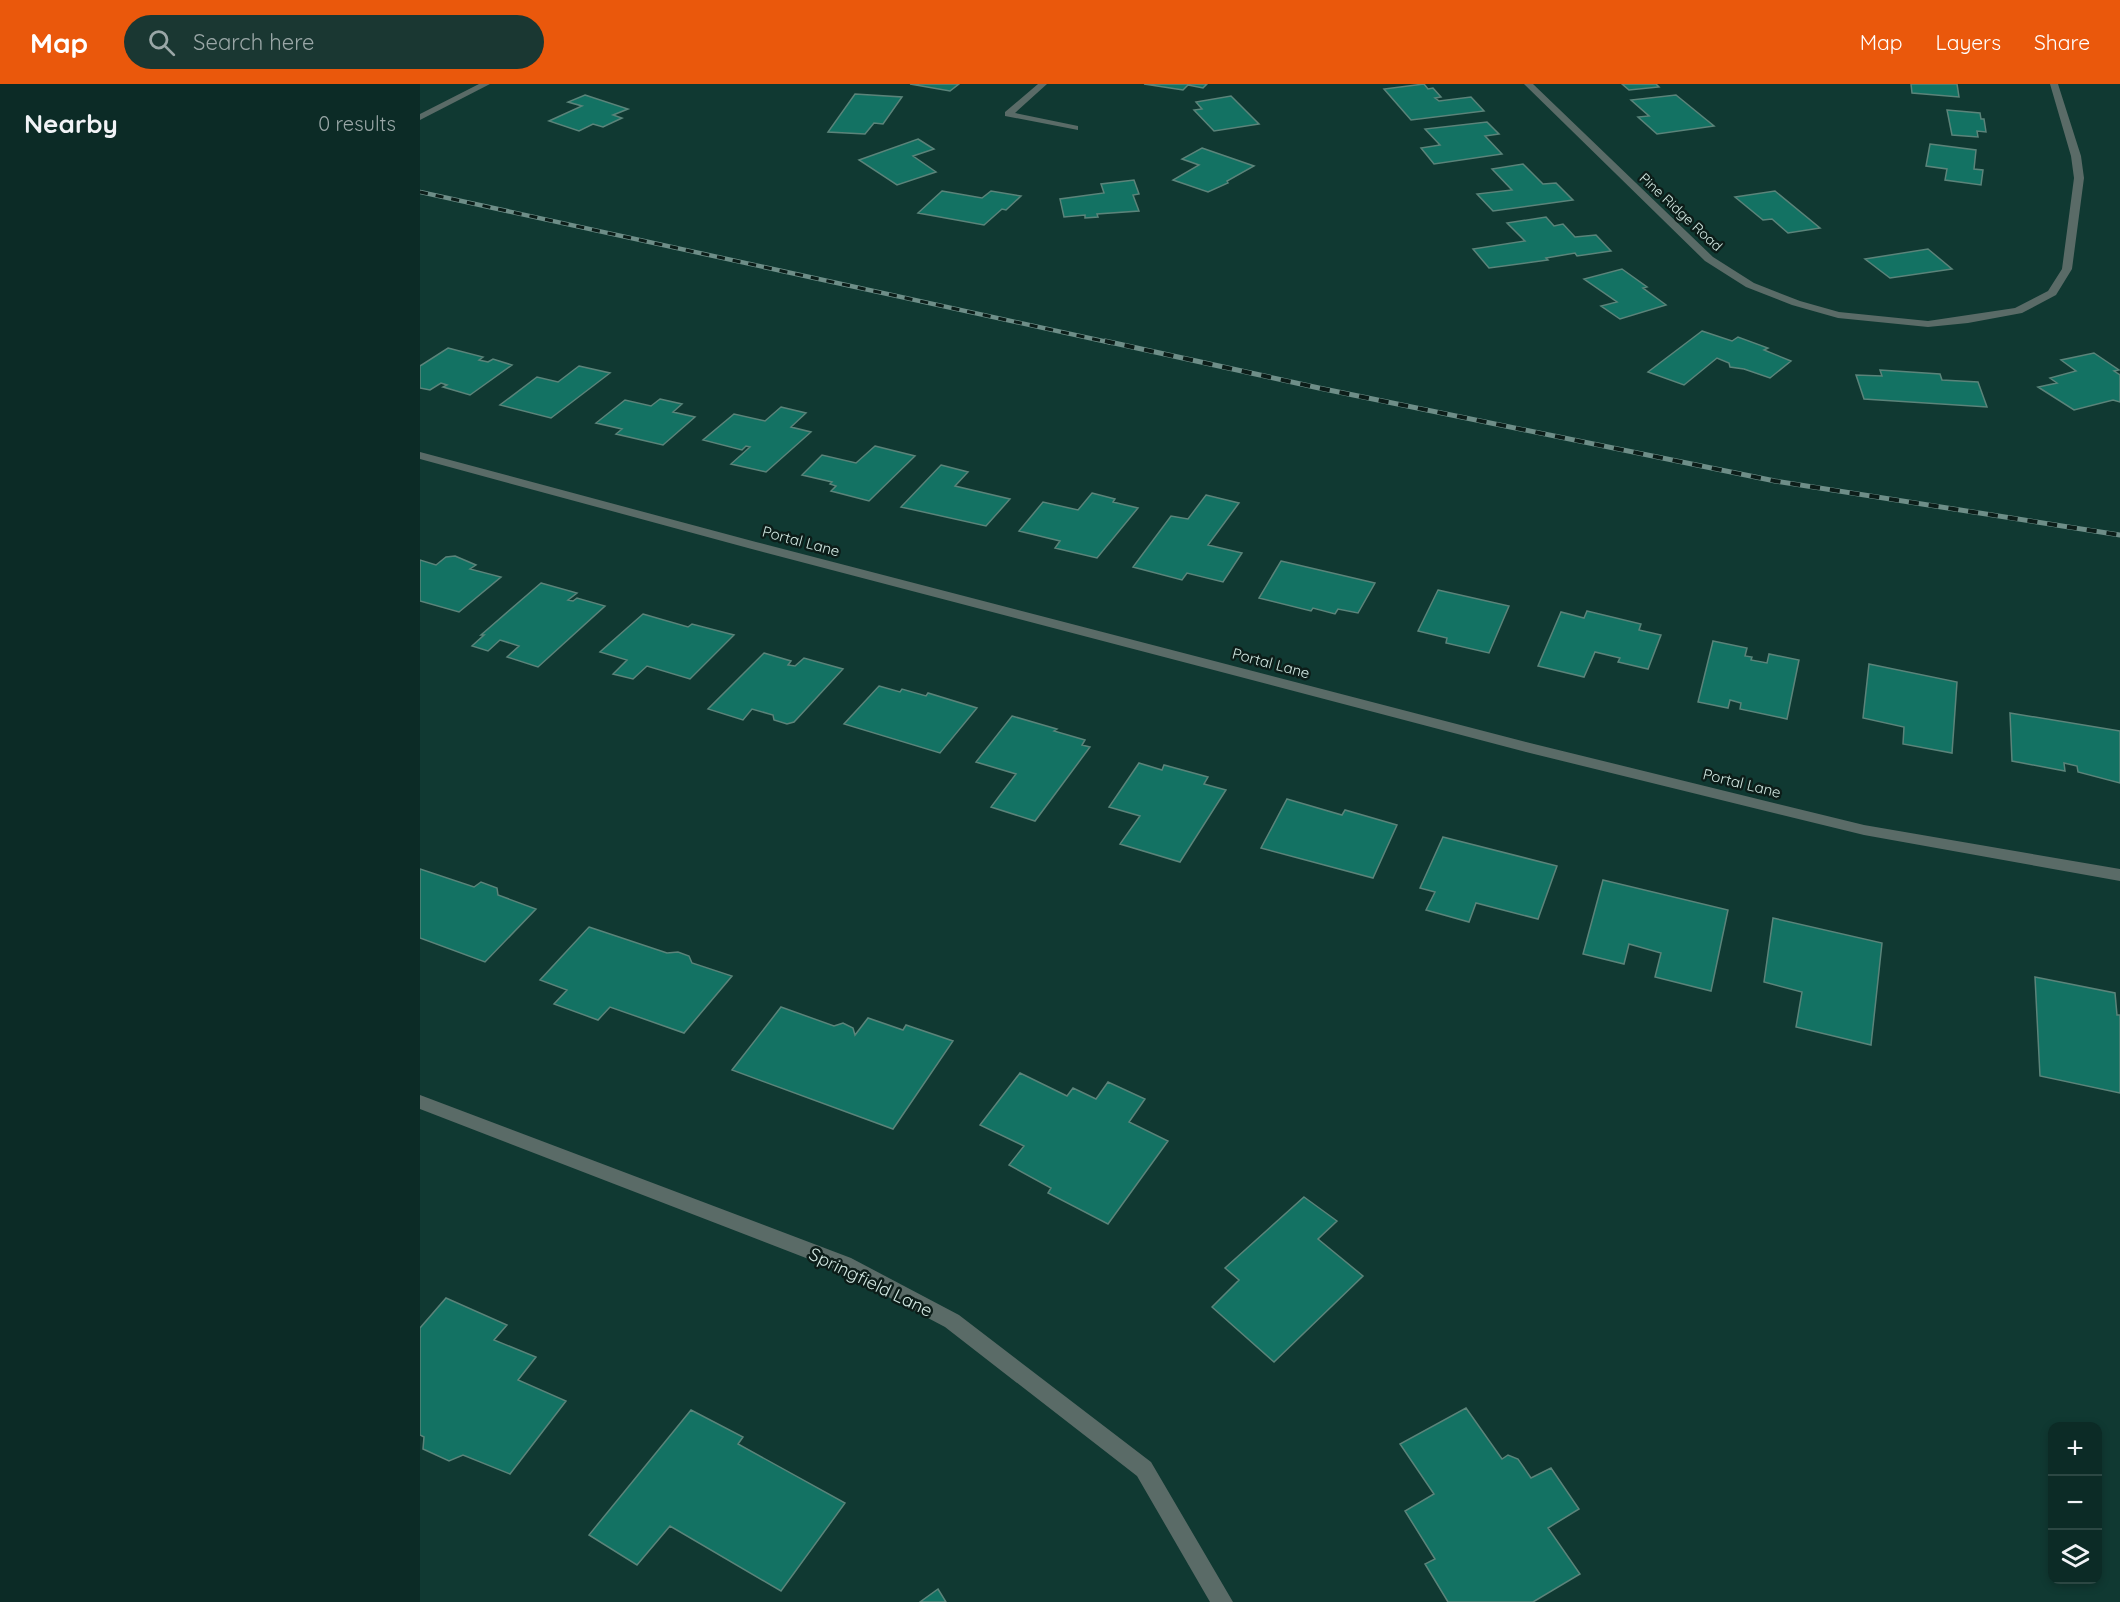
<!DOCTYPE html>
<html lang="en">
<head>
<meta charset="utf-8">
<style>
  body { margin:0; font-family:Quicksand,sans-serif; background:#1a3732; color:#f1f3f6 }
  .controls { position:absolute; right:18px; bottom:18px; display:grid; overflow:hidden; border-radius:12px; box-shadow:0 3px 9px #0003 }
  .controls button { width:54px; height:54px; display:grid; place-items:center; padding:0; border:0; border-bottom:2px solid #2c4743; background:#0c2b26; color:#f1f3f6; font:30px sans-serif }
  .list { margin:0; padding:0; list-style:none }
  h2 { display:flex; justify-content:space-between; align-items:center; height:78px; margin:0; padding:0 24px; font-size:26px }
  h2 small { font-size:20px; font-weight:400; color:#9aa7a7 }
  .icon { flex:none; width:33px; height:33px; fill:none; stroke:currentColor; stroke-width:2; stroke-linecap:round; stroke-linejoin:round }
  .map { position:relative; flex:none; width:1700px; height:1518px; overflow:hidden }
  header { display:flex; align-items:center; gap:36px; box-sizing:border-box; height:84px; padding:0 30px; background:#ea580c; color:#fff }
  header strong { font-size:28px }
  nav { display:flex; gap:33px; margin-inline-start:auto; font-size:21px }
  .search { width:420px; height:54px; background:#1a3732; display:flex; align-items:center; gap:15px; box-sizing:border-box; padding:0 21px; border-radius:33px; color:#9aa7a7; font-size:22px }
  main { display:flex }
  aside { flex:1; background:#0c2b26 }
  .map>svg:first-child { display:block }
  .building { fill:#137263; stroke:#5b847a; stroke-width:1.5 }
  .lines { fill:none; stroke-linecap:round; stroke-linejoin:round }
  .minor { fill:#5a6b67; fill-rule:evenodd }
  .tertiary { fill:#5a6b67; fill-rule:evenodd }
  .rail-far1-casing { stroke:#6e8e88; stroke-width:4.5 }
  .rail-casing { stroke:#6e8e88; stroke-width:5 }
  .rail-far1 { stroke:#0c1d19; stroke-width:3; stroke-dasharray:8; stroke-linecap:butt }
  .rail { stroke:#0c1d19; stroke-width:4; stroke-dasharray:10; stroke-linecap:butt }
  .labels { text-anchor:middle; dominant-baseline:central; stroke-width:5; stroke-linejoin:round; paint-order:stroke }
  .far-street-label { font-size:14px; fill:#d3e9e3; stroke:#0c1d19 }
  .street-label { font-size:15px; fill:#d3e9e3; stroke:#0c1d19 }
  .near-street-label { font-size:18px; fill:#d3e9e3; stroke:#0c1d19 }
</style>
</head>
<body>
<header>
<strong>Map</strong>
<div class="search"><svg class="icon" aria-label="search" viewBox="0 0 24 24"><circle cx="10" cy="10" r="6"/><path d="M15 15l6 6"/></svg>Search here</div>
<nav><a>Map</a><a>Layers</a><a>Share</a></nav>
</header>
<main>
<aside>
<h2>Nearby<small>0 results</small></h2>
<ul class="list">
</ul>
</aside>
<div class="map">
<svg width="1700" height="1518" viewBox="0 0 1700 1518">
  <rect width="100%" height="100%" fill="#103932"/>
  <path class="building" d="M490 0H539L530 7Z
    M724 0H787L783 4 768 1 763 6Z
    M1004 0 1008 5 1013 4 1021 13 1015 14 1019 17 1051 13 1064 27 991 36 964 5Z
    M1202 0H1236L1239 3 1209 6Z
    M1491 0H1537L1539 13 1492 9Z
    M435 10 482 13 463 40 454 39 445 50 408 48Z
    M165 11 208 25 193 31 202 34 183 43 173 40 159 47 129 37 162 22 148 18Z
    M1256 11 1294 42 1237 50 1218 33 1229 32 1211 16Z
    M811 12 839 40 794 47 774 26 782 25 776 18Z
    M1527 26 1560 29 1561 35H1564L1566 48 1557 47 1558 53 1532 51Z
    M1067 38 1079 50 1065 52 1082 70 1014 80 1001 64 1020 61 1005 45Z
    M498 55 514 65 493 72 516 88 477 101 439 76Z
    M1510 60 1556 66 1554 85 1563 86 1561 101 1525 96 1527 85 1506 82Z
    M782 64 834 82 807 97 808 99 788 108 753 96 779 81 762 75Z
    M1103 80 1123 100 1136 99 1153 116 1073 127 1057 110 1092 106 1072 85Z
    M714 96 719 110 713 111 719 127 677 130 678 133 665 134V131L644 133 640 115 684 109 681 100Z
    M522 107 562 114 571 107 601 112 586 126 582 125 564 141 498 129Z
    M1355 107 1400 144 1368 149 1352 135 1343 136 1315 113Z
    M1126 133 1134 142 1143 140 1155 153 1176 151 1191 167 1157 172 1155 169 1126 174 1128 176 1069 184 1053 165 1105 157 1087 139Z
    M1508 165 1532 185 1470 194 1445 175Z
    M1202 185 1227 203 1223 204 1246 221 1200 235 1181 222 1197 218 1164 195Z
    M1282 247 1312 257 1318 253 1348 264 1344 266 1371 277 1350 294 1324 285 1310 283 1309 279 1297 274 1264 301 1228 288Z
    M28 264 63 273 59 276 68 278 73 275 92 281 50 311 23 303 27 301 21 299 10 306 0 304V282Z
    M1674 269 1699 286 1694 287 1700 291V318L1693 316 1654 326 1618 303 1637 299 1630 294 1656 287 1641 276Z
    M159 282 190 289 131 334 80 321 117 293 138 298Z
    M1460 286 1520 290 1522 296 1558 298 1567 323 1444 315 1436 291 1462 292Z
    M240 315 262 320 253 328 275 333 243 361 196 350 202 345 176 339 205 316 231 322Z
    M361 323 386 329 371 343 391 348 346 388 311 380 330 363 326 362 322 366 283 356 314 330 345 337Z
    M455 362 495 372 449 417 411 407 416 402 410 400 412 398 382 391 402 371 436 379Z
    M521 381 548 388 535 402 590 415 566 442 481 423Z
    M672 409 695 415 693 418 718 424 677 474 635 464 640 457 599 447 623 418 658 426Z
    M786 411 819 419 788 461 822 469 803 498 767 489 762 496 713 483 751 432 768 435Z
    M35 472 56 481 50 485 81 493 39 528 0 517V476L16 481 26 473Z
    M861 477 955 499 938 529 918 525 915 530 893 524 891 527 839 514Z
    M121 499 157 509 148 516 153 517 157 514 185 522 118 583 87 573 99 562 80 556 68 567 52 562 64 551H61Z
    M1018 506 1089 522 1069 569 1026 559 1027 554 998 547Z
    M1167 527 1221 540 1219 546 1241 551 1228 585 1198 578 1200 574 1175 568 1164 593 1118 582 1141 528 1164 534Z
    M223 530 268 543 272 540 314 551 270 595 227 582 213 595 193 590 207 576 180 568Z
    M1293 557 1327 564 1325 572 1332 573 1331 576 1347 579 1349 570 1379 576 1367 635 1320 625 1321 619 1310 616 1308 624 1278 618Z
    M344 569 371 577 368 581 375 582 384 574 423 585 374 638 367 640 354 636 353 631 332 625 323 636 288 625Z
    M1449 580 1537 598 1532 669 1483 660 1484 643 1443 634Z
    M459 602 480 608 482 605 506 612 508 609 557 624 520 669 424 640Z
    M1590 629 1700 647V699L1658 688 1657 682 1644 679 1645 687 1592 677Z
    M592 632 637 645 634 647 665 656 662 661 670 663 615 737 571 723 596 690 556 678Z
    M719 679 742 686 744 681 788 693 784 700 806 706 760 778 700 760 720 732 689 723Z
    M867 715 922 731 925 726 977 741 953 794 841 764Z
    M1023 753 1137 782 1118 835 1056 819 1049 838 1006 826 1015 808 1000 804Z
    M0 785 54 803 61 798 77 804 78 811 116 825 65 878 0 854Z
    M1183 796 1308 826 1291 907 1235 893 1241 869 1209 860 1204 880 1163 870Z
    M1353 834 1462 859 1451 961 1376 943 1382 908 1344 898Z
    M169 843 247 869 258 868 269 872 272 879 312 892 264 949 190 923 178 936 134 920 147 906 120 896Z
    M1615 893 1695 909 1697 931H1700V1009L1620 992Z
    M361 923 414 942 423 939 433 944 435 951 448 934 483 946 486 941 533 957 473 1045 312 986Z
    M600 989 647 1012 653 1004 676 1015 688 998 725 1015 709 1038 748 1057 688 1140 628 1109 631 1104 589 1081 604 1062 560 1041Z
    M884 1113 917 1137 898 1155 943 1192 854 1278 792 1223 819 1196 805 1184Z
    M26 1214 87 1241 74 1256 116 1273 98 1296 146 1317 90 1390 43 1371 29 1377 3 1365 4 1353 0 1351V1244Z
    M1046 1324 1082 1375 1088 1371 1098 1375 1111 1394 1131 1384 1159 1425 1128 1444 1160 1490 1113 1518H1028L1005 1480 1015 1475 985 1427 1014 1410 980 1360Z
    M271 1326 323 1353 318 1360 425 1419 361 1507 250 1442 217 1481 169 1451Z
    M518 1505 526 1518H500Z"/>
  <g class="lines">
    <path class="minor" d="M618 0H627L595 29 658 42V46L585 32V28Z
      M1104 0H1113L1293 173 1334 199 1380 217 1419 228 1508 237 1595 224 1628 207 1642 185 1654 94 1651 72 1630 0H1638L1661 72 1664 94 1652 185 1636 211 1602 229 1548 239 1508 243 1418 234 1372 221 1326 203 1285 177Z
      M0 1011 431 1174 539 1231 731 1378 813 1518H790L717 1392 525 1243 417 1186 0 1025Z"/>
    <path class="tertiary" d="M59 0H70L0 36V30Z
      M0 368 336 458 1114 660 1444 741 1700 785V797L1444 751 1114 670 328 464 0 375Z"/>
    <g class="rail-far1-casing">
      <path id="rail-far1" d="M0 108 692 259"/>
    </g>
    <g class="rail-casing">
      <path id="rail" d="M685 257 899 304 1355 397 1700 451"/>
    </g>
    <use href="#rail-far1" class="rail-far1"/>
    <use href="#rail" class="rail"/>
  </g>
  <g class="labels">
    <g class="far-street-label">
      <text transform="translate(1261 128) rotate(43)">Pine Ridge Road</text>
    </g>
    <g class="street-label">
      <text transform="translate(381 457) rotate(15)">Portal Lane</text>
      <text transform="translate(851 579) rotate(15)">Portal Lane</text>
      <text transform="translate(1322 699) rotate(14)">Portal Lane</text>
    </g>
    <g class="near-street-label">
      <text transform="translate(451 1198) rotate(26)">Springfield Lane</text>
    </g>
  </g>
</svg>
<div class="controls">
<button>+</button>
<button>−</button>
<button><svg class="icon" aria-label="layers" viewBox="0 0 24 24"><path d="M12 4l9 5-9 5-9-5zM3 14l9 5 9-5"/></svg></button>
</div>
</div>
</main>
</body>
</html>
